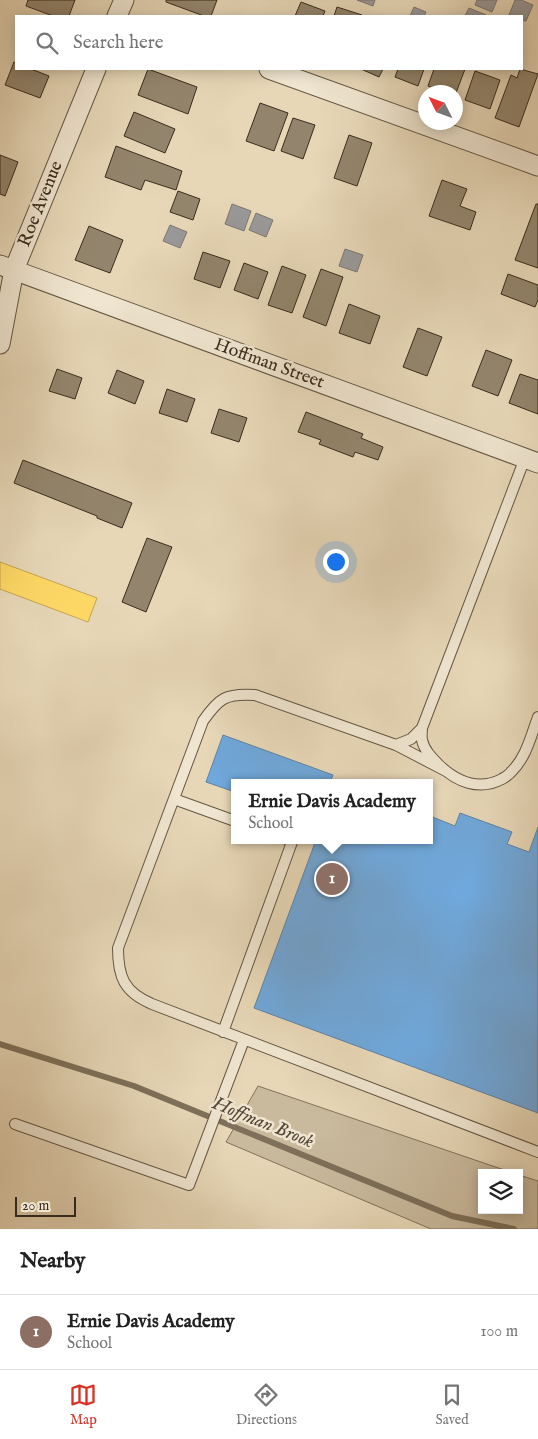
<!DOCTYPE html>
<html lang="en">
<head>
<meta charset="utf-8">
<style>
  body { margin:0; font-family:"IM FELL English",serif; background:#f2f2f2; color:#222 }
  .controls { position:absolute; right:15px; bottom:15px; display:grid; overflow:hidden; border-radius:0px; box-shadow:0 2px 12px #0003 }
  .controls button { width:45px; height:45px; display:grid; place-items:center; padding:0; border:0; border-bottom:1px solid #e0e0e0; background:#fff; color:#222; font:25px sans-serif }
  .compass { position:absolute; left:418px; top:85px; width:45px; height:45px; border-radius:50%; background:#fff; box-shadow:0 2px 12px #0003; rotate:312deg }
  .scale { position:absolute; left:15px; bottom:12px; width:61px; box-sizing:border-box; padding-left:5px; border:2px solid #392c1d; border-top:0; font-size:14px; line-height:18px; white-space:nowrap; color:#392c1d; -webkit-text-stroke:4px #efe5d0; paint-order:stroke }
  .you { position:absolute; left:335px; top:561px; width:18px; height:18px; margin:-12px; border:4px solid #fff; border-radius:50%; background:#1a73e8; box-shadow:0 0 0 8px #1a73e833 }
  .badge { display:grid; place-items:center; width:32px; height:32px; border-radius:50%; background:#d93025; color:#fff; font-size:16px; font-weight:700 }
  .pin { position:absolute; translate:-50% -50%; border:2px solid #fff; box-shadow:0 1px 5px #0006 }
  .popup { position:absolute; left:231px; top:779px; width:202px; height:65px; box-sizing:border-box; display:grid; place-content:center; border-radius:0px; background:#fff; filter:drop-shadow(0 1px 4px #0005); font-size:16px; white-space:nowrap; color:#767676 }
  .popup b { font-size:19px; color:#222 }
  .popup::after { content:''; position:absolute; left:50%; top:100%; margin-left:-10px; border:10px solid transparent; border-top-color:#fff }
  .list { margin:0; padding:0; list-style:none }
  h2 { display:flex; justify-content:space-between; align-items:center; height:65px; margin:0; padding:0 20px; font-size:21px }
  h2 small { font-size:16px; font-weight:400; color:#767676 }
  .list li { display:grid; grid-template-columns:32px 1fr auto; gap:15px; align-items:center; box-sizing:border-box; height:75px; padding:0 20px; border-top:1px solid #e0e0e0 }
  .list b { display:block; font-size:19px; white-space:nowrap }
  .list p { margin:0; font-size:16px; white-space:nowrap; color:#767676 }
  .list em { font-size:16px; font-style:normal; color:#767676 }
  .icon { flex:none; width:28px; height:28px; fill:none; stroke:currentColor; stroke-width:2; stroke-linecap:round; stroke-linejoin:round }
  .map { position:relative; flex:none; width:538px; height:1229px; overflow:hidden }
  .search { position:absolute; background:#fff; box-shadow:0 2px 12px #0003; left:15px; right:15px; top:15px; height:55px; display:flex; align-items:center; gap:12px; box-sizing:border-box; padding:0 18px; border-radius:0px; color:#767676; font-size:19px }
  .sheet { height:140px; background:#fff }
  nav { display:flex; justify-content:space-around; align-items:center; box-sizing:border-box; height:70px; border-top:1px solid #e0e0e0; background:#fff; font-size:14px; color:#767676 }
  nav a { display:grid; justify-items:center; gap:2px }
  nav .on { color:#d93025 }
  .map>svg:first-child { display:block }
  .green { fill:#c9ba9d; stroke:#81735d }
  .homes { fill:#ffd966; stroke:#c4a550 }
  .schools { fill:#6fa8dc; stroke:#5f83a3 }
  .industry { fill:#999; stroke:#7c7874 }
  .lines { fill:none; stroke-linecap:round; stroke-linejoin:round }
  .stream { stroke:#7e705a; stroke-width:6 }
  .building { fill:#93856d; stroke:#392c1d }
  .service-casing { stroke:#645744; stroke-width:12 }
  .minor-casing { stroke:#645744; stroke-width:21 }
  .service { stroke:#efe5d0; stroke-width:10 }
  .minor { stroke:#efe5d0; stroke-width:19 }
  .labels { text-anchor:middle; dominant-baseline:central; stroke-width:5; stroke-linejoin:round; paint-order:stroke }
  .street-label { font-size:18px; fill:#392c1d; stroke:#efe5d0 }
  .water-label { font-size:19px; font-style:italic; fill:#564836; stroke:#efe5d0 }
</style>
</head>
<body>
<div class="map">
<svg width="538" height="1229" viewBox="0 0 538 1229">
  <rect width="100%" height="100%" fill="#e7d7b7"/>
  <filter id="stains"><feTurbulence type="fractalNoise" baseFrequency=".004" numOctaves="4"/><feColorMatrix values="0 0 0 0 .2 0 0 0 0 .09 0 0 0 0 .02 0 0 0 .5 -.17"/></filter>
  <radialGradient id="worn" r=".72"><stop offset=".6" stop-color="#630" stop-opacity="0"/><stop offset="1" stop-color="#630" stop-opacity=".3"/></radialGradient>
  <path class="green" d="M258 1086 513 1173H482V1210H519V1175L538 1181V1229H431L226 1142Z"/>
  <path class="homes" d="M0 562 97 598 88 622 0 589Z"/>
  <path class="schools" d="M223 735 333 775 331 780 338 783H235V792L206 782Z
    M460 813 512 832 507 844 529 852 538 827V1113L254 1008 316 840H430V816L455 826Z"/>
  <path class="industry" d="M357 0H375L373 6Z
    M477 0H497L492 12 475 5Z
    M515 0H521L533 5 526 21 522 20V16H513L509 15Z
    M414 7 426 12 424 16H410Z
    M469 8 486 15 485 16H465Z
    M232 204 251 211 244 231 225 224Z
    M256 213 273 220 266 237 249 230Z
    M170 225 187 232 180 248 163 241Z
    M345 249 363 255 357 272 339 266Z"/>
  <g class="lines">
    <path class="stream" d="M0 1044 134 1086 452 1216 514 1229"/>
  </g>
  <path class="building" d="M28 0H75L69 16H53L26 6Z
    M166 0H217L211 16H204L166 2Z
    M301 2 325 11 323 16H295Z
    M337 7 362 15 361 16H334Z
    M14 62 16 63V69H31L49 76 40 98 5 85Z
    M148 69 197 87 188 114 138 95Z
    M361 69H383L379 77Z
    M398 69H424L418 86 395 77Z
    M434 69H465L456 93 444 92 428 86Z
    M520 69 538 74 519 127 495 118 511 75 517 78Z
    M475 71 500 80 490 109 465 100Z
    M260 103 288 113 274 151 246 141Z
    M134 112 175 129 165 153 124 136Z
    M293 118 315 125 303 159 281 151Z
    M349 135 372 143 357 186 334 178Z
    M116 146 182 171 176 190 145 180 141 190 105 177Z
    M0 155 18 162 5 196 0 194Z
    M442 180 467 189 460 206 476 212 470 230 429 216Z
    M178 191 200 199 193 220 170 212Z
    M536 204H538V268L515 260Z
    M89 226 123 240 110 273 75 260Z
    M203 252 230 261 220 288 194 279Z
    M244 263 268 272 258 299 234 290Z
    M282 266 306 275 292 313 268 305Z
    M321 269 343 277 326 326 303 317Z
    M508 274 538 285V300L535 307 501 294Z
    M349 304 380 316 370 344 339 333Z
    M418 328 442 337 427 376 403 367Z
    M486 350 512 360 498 396 472 386Z
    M57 369 82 378 75 399 49 391Z
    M117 370 144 381 135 404 108 393Z
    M520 374 538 380V414L509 403Z
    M167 389 195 399 187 422 159 413Z
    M219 409 247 418 239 442 211 433Z
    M306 412 363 434 361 438 383 447 378 460 355 452 353 457 319 444 321 440 298 432Z
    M23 460 132 503 122 528 97 518V516L14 483Z
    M147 538 172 547 146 612 122 602Z"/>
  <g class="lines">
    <g class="service-casing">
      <path id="service" d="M525 458 422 728C422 732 421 736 422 740 424 750 432 758 439 765 457 782 479 791 502 779 505 777 509 775 511 772 526 758 531 736 538 717
        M396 745 411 739 422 728
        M444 770 396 745 255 695C226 693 219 698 203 721L118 948C118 977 124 992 152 1004L538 1152
        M174 799 235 821
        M223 1032 292 842 288 840
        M15 1124 189 1185 244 1040"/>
    </g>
    <g class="minor-casing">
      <path id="minor" d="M117 16 124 0
        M269 69 538 166
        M0 265 538 463
        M0 344 14 270 96 69"/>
    </g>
    <use href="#service" class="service"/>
    <use href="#minor" class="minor"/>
  </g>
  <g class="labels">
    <g class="street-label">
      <text transform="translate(41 204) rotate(-68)">Roe Avenue</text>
      <text transform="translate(269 364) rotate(20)">Hoffman Street</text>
    </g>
    <g class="water-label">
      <text transform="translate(263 1123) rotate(22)">Hoffman Brook</text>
    </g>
  </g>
  <rect width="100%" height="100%" filter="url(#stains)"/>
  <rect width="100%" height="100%" fill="url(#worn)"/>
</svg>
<div class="controls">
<button><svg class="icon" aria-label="layers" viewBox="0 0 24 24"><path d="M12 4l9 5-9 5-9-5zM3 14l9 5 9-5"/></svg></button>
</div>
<svg class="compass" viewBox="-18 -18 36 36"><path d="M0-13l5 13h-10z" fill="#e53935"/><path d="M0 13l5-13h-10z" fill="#767676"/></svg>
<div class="scale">20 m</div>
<div class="you"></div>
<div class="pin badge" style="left:332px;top:879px;background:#8d6e63">1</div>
<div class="popup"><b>Ernie Davis Academy</b>School</div>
<div class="search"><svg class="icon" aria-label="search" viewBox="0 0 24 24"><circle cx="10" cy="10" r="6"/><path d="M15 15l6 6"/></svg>Search here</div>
</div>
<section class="sheet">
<h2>Nearby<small></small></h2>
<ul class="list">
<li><span class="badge" style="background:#8d6e63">1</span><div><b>Ernie Davis Academy</b><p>School</p></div><em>100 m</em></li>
</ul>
</section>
<nav>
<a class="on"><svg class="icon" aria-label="map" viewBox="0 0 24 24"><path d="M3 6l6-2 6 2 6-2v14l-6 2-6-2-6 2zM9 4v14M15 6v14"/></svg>Map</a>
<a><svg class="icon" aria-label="directions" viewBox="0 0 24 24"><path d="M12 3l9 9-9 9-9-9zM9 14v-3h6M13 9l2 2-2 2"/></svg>Directions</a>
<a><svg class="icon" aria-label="saved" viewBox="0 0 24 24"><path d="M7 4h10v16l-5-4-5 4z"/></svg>Saved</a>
</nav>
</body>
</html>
